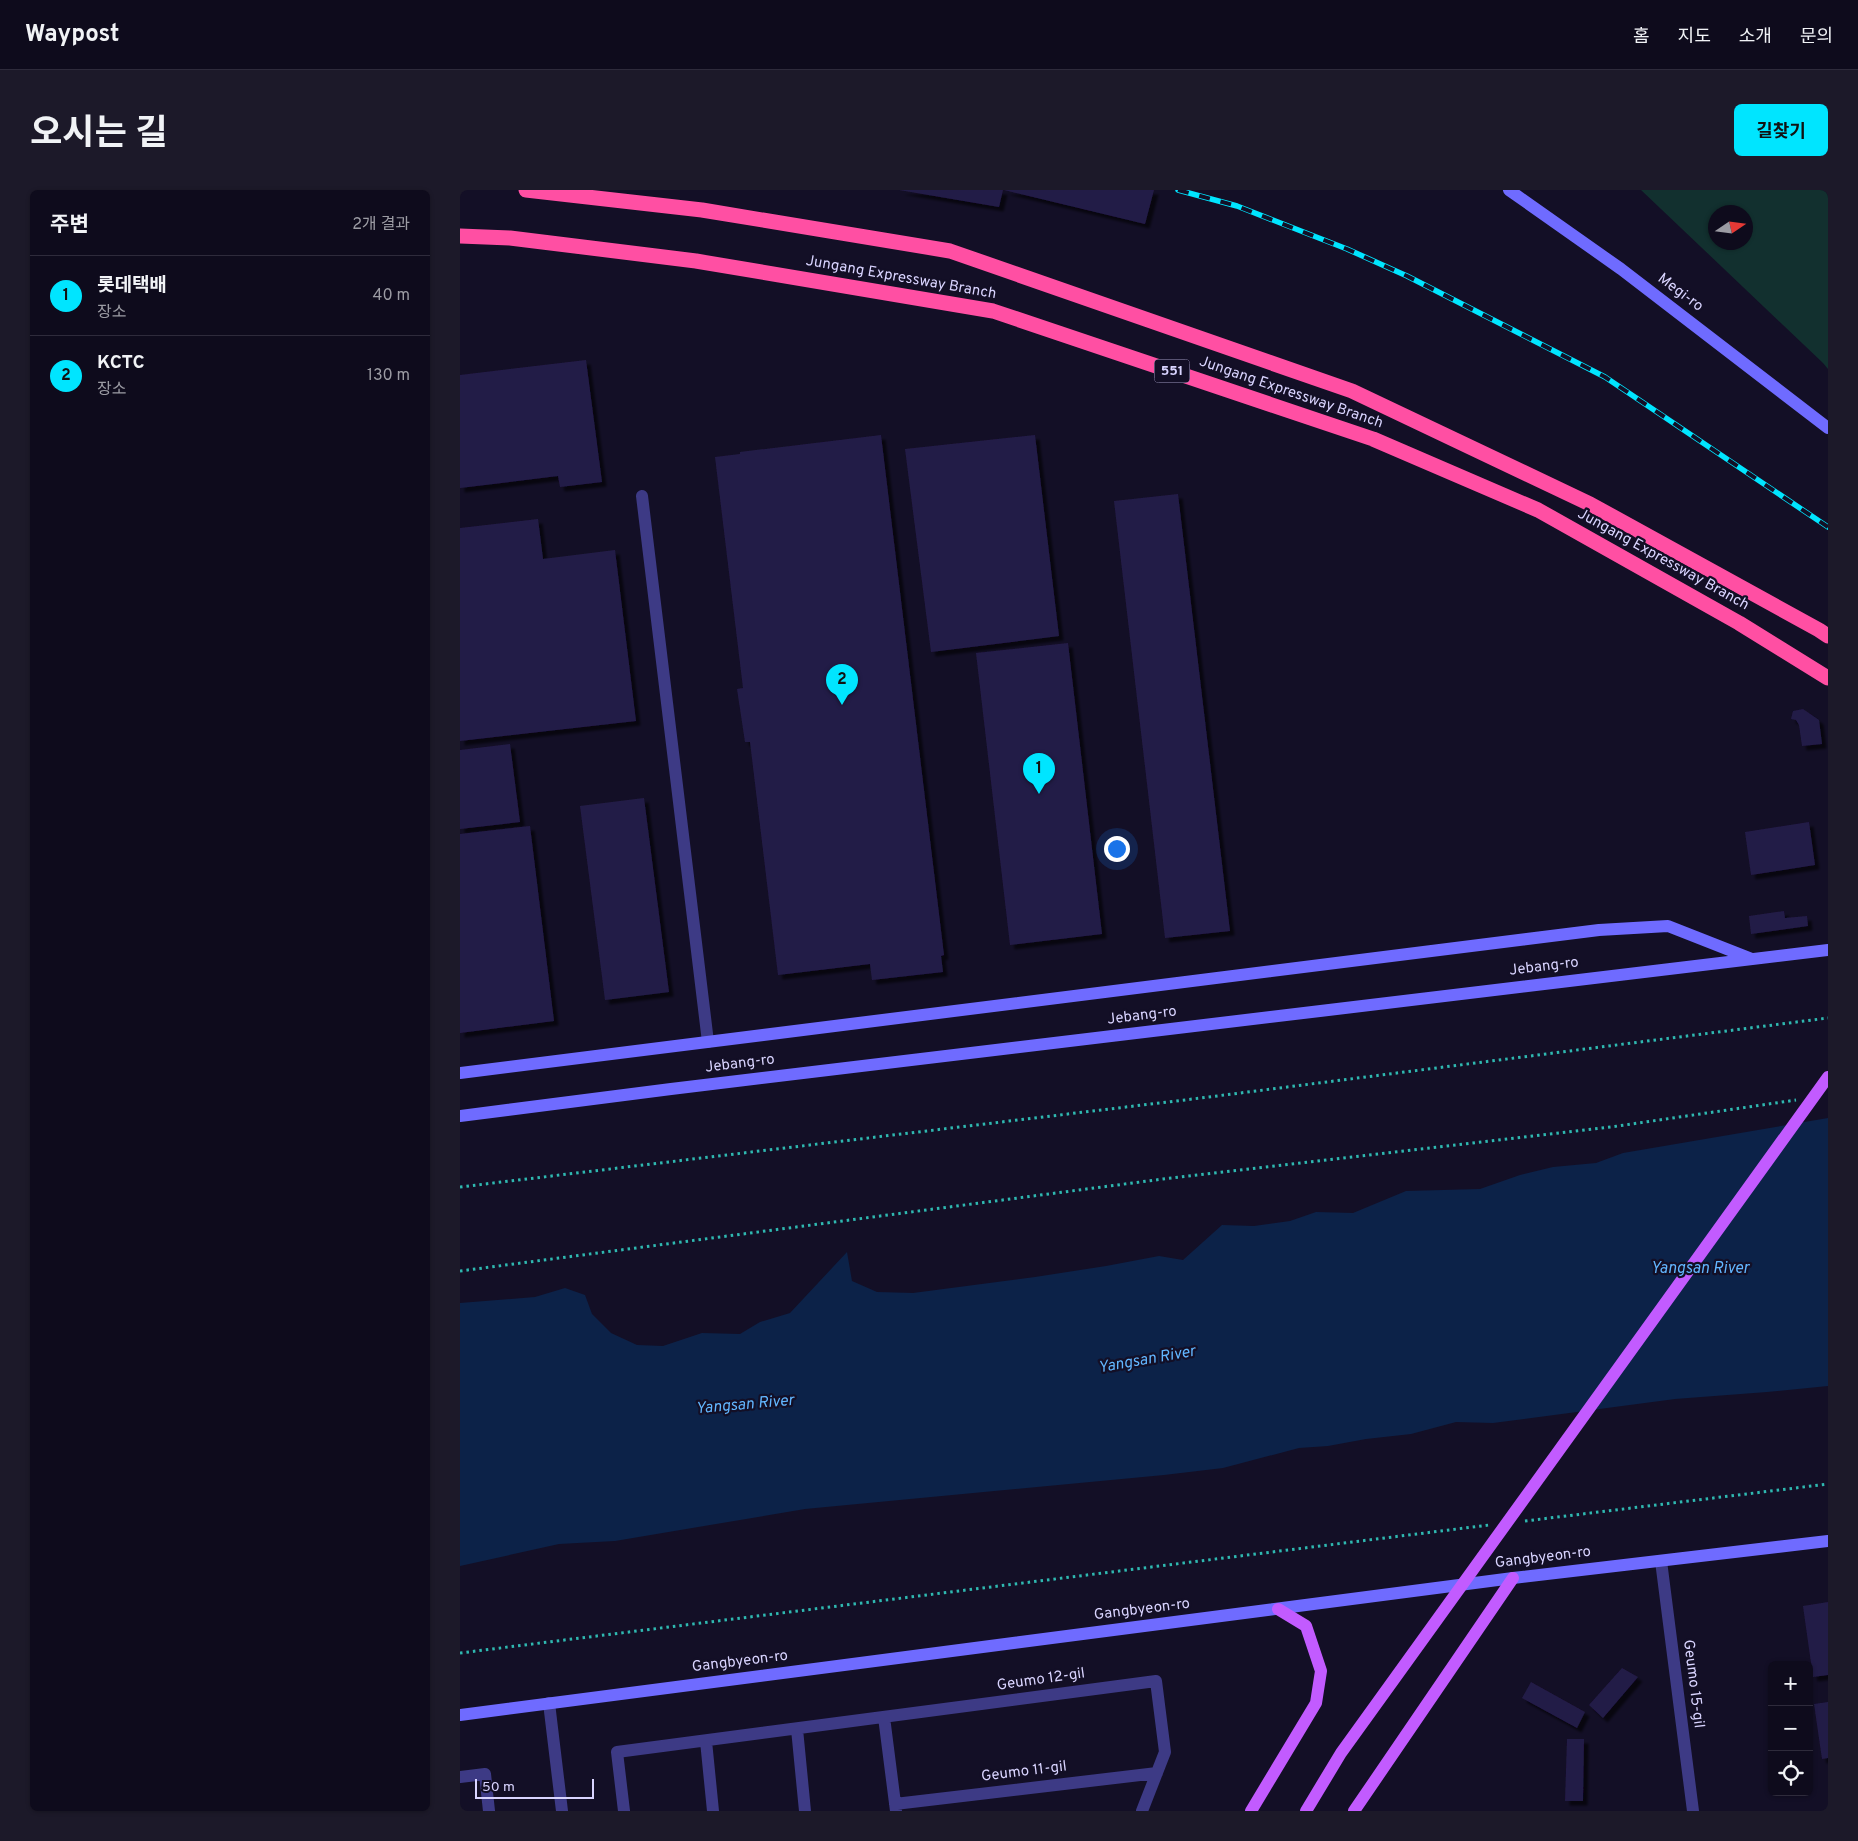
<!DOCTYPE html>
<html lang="ko">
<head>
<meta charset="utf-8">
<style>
  body { margin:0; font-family:Overpass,"Noto Sans KR",sans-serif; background:#1c1929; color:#f1f3f6 }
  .controls { position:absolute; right:15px; bottom:15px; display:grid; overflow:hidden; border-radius:8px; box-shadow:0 1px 4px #0004 }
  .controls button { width:45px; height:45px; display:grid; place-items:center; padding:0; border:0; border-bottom:1px solid #2e2b3b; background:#0e0b1c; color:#f1f3f6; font:25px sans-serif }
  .compass { position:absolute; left:1248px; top:15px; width:45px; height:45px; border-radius:50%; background:#0e0b1c; box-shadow:0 1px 4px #0004; rotate:77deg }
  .scale { position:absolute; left:15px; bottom:12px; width:119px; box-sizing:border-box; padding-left:5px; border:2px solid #d9d4ff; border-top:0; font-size:14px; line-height:18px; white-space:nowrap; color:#d9d4ff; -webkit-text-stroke:4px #130f26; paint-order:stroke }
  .you { position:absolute; left:656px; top:658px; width:18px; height:18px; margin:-12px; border:4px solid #fff; border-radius:50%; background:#1a73e8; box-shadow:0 0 0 8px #1a73e833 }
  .badge { display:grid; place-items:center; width:32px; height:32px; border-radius:50%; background:#00e5ff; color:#111; font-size:16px; font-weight:700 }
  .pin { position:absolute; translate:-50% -41px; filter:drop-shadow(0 1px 2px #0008) }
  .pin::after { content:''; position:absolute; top:26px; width:18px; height:15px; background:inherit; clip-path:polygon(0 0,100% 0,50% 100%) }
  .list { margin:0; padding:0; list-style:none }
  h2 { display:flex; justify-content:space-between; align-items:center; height:65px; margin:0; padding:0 20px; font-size:21px }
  h2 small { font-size:16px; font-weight:400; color:#9b9ba3 }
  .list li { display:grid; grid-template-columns:32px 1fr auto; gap:15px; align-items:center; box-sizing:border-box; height:80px; padding:0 20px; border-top:1px solid #2e2b3b }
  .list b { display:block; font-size:19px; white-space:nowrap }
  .list p { margin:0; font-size:16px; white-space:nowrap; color:#9b9ba3 }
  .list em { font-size:16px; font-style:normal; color:#9b9ba3 }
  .icon { flex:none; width:28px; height:28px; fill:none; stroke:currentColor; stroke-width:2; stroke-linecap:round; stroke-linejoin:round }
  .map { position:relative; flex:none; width:1368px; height:1621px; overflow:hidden; border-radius:8px }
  header { display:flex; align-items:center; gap:30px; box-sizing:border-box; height:70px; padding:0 25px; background:#0e0b1c; border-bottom:1px solid #2e2b3b }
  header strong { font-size:24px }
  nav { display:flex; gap:28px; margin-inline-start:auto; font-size:18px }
  .intro { display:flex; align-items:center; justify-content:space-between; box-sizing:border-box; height:120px; padding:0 30px }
  h1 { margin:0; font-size:35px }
  .button { padding:12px 22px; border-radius:8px; background:#00e5ff; color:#111; font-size:18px; font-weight:700 }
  main { display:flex; gap:30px; padding:0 30px }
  aside { flex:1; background:#0e0b1c; border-radius:8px; box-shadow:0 1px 4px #0004 }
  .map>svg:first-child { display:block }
  .green { fill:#12302f; fill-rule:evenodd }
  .water { fill:#0c2248 }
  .building { fill:#241b47; filter:url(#shadow) }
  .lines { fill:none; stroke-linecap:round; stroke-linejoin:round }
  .path { stroke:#2fb8b0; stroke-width:3; stroke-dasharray:2.5 4; stroke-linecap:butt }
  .street { stroke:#3d3a85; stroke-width:12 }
  .secondary { stroke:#6f6bff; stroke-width:12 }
  .primary { stroke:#c25bff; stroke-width:12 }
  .highway { stroke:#ff4fa3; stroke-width:15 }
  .rail-casing { stroke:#00e5ff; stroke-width:5.5 }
  .rail { stroke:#130f26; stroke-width:4; stroke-dasharray:11; stroke-linecap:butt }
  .primary-bridge { stroke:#c25bff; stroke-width:12 }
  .labels { text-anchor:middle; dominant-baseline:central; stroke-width:4.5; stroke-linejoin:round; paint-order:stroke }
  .shield { fill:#130f26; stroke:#9e99be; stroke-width:1 }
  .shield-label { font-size:14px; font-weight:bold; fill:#d9d4ff }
  .street-label { font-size:15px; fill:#d9d4ff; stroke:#130f26 }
  .water-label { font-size:16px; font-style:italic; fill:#62b6ff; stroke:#130f26 }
</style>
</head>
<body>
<header>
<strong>Waypost</strong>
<nav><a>홈</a><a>지도</a><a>소개</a><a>문의</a></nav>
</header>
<div class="intro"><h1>오시는 길</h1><a class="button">길찾기</a></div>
<main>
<aside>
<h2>주변<small>2개 결과</small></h2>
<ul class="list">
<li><span class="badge">1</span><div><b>롯데택배</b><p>장소</p></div><em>40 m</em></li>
<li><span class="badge">2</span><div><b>KCTC</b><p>장소</p></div><em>130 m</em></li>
</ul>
</aside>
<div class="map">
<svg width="1368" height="1621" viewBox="0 0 1368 1621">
  <defs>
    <filter id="shadow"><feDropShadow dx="4.5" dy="4.5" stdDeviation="1" flood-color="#0009"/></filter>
  </defs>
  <rect width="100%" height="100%" fill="#130f26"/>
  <path class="green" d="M1181 0H1368V179L1363 173ZM1256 22H1286V52H1256Z"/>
  <path class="water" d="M1368 928V1196L1307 1202 1215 1209 1033 1233 996 1232 951 1244 906 1249 868 1256 839 1258 763 1278 704 1285 345 1319 155 1351 99 1354 0 1376V1113L75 1107 105 1098 125 1105 132 1124 151 1143 177 1155 203 1156 242 1143 280 1144 300 1132 330 1123 387 1062 392 1091 417 1102 453 1103 575 1087 646 1076 699 1066 723 1070 762 1035 794 1036 830 1031 856 1022 893 1023 946 1001 1020 999 1060 985 1093 977 1136 973 1163 963Z"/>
  <path class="building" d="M439 0H543L539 17Z
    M544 0H694L685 34Z
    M126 170 142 292 100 297 98 286 0 298V185Z
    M421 245 484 765 481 766 483 782 412 790 410 774 318 785 290 552H285L277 499 283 498 255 267 280 264V262Z
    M575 245 599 446 471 462 445 259Z
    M718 304 770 741 705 748 654 311Z
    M78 329 83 369 155 360 176 531 0 551V338Z
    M608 453 642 744 550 755 516 463Z
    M1343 519 1359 530 1362 554 1342 556 1339 535 1336 530 1331 529 1333 521Z
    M50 554 60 632 0 639V560Z
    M184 608 209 802 145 810 120 616Z
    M1349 632 1355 675 1291 685 1285 642Z
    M70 636 94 831 0 843V644Z
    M1324 721 1325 728 1347 726 1348 736 1291 744 1289 726Z
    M1368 1412V1485L1353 1487 1343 1416Z
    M1162 1478 1178 1487 1143 1528 1129 1515Z
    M1071 1492 1125 1522 1117 1538 1062 1508Z
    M1368 1512V1568L1362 1569 1354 1514Z
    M1107 1549H1124L1123 1611H1105Z"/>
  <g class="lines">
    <path class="path" d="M0 997 741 908 1368 828
      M0 1081 703 989 1151 937 1336 910
      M1065 1331 1368 1294
      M0 1463 1029 1335"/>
    <path class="street" d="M182 306 248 852
      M1201 1371 1233 1621
      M89 1513 102 1621
      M424 1527 436 1621
      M337 1539 345 1621
      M246 1551 253 1621
      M0 1587 25 1584 29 1621
      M435 1614 697 1583
      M164 1621 157 1562 696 1491 705 1562 682 1621"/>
    <path class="secondary" d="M1049 0 1161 79 1368 238
      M0 883 1139 740 1208 736 1292 769
      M0 926 211 899 1368 760
      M0 1525 1053 1388 1368 1351"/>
    <path class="primary" d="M791 1621 856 1513 861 1481 846 1436 818 1419
      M894 1621 1053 1388"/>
    <path class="highway" d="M66 0 242 20 490 61 892 201 1130 314 1359 440 1368 446
      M0 46 50 48 236 71 533 121 913 249 1078 320 1279 433 1368 488"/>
    <g class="rail-casing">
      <path id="rail" d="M718 0 777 16 887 59 947 86 1145 187 1368 337"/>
    </g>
    <use href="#rail" class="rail"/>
    <path class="primary-bridge" d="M846 1621 881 1563 1368 887"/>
  </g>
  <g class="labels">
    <rect class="shield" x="694.5" y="169.5" width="35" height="23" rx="4"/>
    <g class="shield-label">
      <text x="712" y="181">551</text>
    </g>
    <g class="street-label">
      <text transform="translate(441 88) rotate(10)">Jungang Expressway Branch</text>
      <text transform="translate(1220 103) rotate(37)">Megi-ro</text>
      <text transform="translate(831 203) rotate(19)">Jungang Expressway Branch</text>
      <text transform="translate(1203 370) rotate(29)">Jungang Expressway Branch</text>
      <text transform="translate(1084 777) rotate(-7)">Jebang-ro</text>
      <text transform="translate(682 826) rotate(-7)">Jebang-ro</text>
      <text transform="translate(280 874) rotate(-7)">Jebang-ro</text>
      <text transform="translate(1083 1368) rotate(-7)">Gangbyeon-ro</text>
      <text transform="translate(682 1420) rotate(-7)">Gangbyeon-ro</text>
      <text transform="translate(280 1472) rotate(-7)">Gangbyeon-ro</text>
      <text transform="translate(581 1490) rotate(-8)">Geumo 12-gil</text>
      <text transform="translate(1233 1494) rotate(83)">Geumo 15-gil</text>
      <text transform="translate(564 1582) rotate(-7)">Geumo 11-gil</text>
    </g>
    <g class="water-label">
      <text x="1240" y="1079">Yangsan River</text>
      <text transform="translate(687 1170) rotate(-10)">Yangsan River</text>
      <text transform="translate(285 1215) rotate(-5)">Yangsan River</text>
    </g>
  </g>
</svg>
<div class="controls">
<button>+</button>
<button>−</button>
<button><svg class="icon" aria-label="locate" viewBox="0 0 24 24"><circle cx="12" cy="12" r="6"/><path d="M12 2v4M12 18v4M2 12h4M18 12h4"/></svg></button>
</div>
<svg class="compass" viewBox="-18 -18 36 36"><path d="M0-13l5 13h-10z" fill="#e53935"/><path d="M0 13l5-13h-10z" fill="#9b9ba3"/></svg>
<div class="scale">50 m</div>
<div class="you"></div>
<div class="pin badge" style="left:579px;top:604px">1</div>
<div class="pin badge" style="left:382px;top:515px">2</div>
</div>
</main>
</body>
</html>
